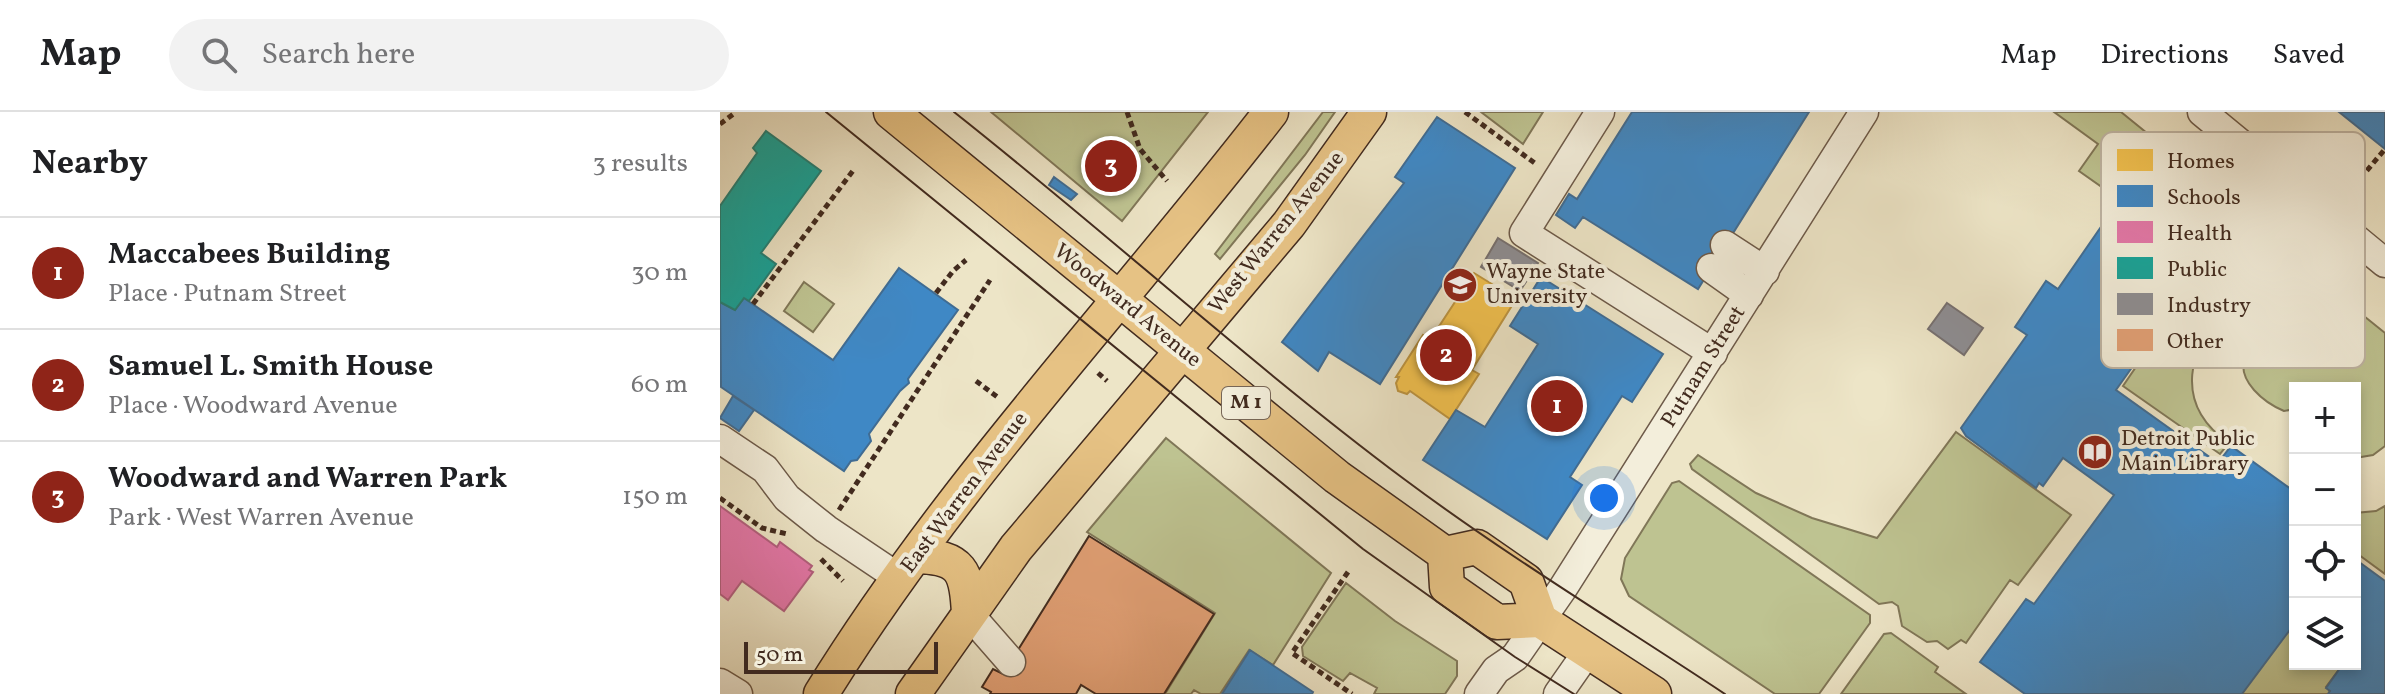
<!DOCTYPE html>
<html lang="en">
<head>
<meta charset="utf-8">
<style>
  body { margin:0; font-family:Vollkorn,serif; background:#f2f2f2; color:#202124 }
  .controls { position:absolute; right:24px; bottom:24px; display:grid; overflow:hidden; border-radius:0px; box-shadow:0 4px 12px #0003 }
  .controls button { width:72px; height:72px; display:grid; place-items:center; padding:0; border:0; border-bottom:2px solid #e0e0e0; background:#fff; color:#202124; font:40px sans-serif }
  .scale { position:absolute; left:24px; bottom:20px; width:194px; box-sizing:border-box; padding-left:8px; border:4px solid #422b1f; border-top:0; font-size:22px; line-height:28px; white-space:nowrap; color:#422b1f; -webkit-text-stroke:6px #f3eedb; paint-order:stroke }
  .you { position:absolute; left:884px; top:386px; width:28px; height:28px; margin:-20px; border:6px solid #fff; border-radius:50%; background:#1a73e8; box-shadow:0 0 0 12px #1a73e833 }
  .badge { display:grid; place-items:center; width:52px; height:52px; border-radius:50%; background:#8f2418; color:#fff; font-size:26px; font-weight:700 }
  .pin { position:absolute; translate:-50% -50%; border:4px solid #fff; box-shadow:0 2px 8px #0006 }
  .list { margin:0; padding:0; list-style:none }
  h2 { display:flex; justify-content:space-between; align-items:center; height:104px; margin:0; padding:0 32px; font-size:34px }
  h2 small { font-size:26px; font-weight:400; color:#757577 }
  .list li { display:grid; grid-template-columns:52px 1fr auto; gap:24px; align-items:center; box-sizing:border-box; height:112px; padding:0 32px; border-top:2px solid #e0e0e0 }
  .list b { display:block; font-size:30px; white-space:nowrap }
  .list p { margin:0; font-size:26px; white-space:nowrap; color:#757577 }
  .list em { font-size:26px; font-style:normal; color:#757577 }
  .icon { flex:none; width:44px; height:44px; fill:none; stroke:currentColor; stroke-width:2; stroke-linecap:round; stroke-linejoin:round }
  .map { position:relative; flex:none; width:1665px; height:582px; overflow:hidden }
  header { display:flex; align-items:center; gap:48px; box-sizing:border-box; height:112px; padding:0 40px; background:#fff; border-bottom:2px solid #e0e0e0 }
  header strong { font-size:38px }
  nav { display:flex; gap:44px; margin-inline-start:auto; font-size:28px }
  .search { width:560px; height:72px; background:#f2f2f2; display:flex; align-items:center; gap:20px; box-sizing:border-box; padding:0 28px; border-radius:44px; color:#757577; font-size:30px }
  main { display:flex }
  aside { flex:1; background:#fff }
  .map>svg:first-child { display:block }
  .green { fill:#bec391; stroke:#807758; stroke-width:2 }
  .homes { fill:#f2c14e; stroke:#bd9440; stroke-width:2 }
  .schools { fill:#3f88c5; stroke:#406c93; stroke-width:2 }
  .health { fill:#e377a8; stroke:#b3607f; stroke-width:2 }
  .public { fill:#17a398; stroke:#247f74; stroke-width:2 }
  .industry { fill:#8d8d92; stroke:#767070; stroke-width:2 }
  .building { fill:#e2a075; stroke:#422b1f; stroke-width:2 }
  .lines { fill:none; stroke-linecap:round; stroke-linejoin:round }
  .minor-casing { stroke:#6d5a49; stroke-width:31 }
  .major-casing { stroke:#422b1f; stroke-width:37 }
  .path { stroke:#422b1f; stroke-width:5; stroke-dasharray:6 4; stroke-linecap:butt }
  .minor { stroke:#f3eedb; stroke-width:28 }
  .major { stroke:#e6c284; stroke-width:34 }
  .tram { stroke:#422b1f; stroke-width:2 }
  .labels { text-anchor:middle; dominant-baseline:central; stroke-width:8; stroke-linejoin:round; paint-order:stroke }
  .shield { fill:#f3eedb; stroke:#776657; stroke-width:2 }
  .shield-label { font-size:20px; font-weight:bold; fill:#422b1f }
  .street-label { font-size:22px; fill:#422b1f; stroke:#f3eedb }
  .poi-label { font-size:22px; fill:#422b1f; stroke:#f3eedb; text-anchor:start }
  .key { fill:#f3eedb; stroke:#beb4a3; stroke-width:2 }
  .key-label { font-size:22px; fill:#422b1f }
</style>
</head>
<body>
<header>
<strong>Map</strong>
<div class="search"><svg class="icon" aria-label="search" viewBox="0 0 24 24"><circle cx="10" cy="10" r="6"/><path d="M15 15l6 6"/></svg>Search here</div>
<nav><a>Map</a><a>Directions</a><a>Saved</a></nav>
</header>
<main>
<aside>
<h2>Nearby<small>3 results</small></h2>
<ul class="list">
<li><span class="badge">1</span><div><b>Maccabees Building</b><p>Place · Putnam Street</p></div><em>30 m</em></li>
<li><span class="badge">2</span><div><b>Samuel L. Smith House</b><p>Place · Woodward Avenue</p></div><em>60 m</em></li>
<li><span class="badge">3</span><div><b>Woodward and Warren Park</b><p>Park · West Warren Avenue</p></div><em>150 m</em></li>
</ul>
</aside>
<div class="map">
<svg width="1665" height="582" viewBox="0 0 1665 582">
  <rect width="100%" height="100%" fill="#ede5c7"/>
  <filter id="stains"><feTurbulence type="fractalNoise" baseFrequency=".0025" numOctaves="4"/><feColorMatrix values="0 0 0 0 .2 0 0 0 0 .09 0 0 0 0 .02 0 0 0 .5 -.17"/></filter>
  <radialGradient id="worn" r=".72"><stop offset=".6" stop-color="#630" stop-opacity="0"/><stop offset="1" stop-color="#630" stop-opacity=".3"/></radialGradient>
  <path class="green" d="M271 0H488L402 109Z
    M603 0H615L585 43 500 147 495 142Z
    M761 0H823L803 32Z
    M1334 0H1401L1533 107 1536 121C1524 142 1512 165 1500 187 1474 238 1449 290 1509 331L1500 342 1403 274 1495 139 1417 81 1412 85 1401 78 1396 85 1359 59 1378 32Z
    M1577 150 1665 221V334L1653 343 1635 346V276H1575V297L1564 299C1545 291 1516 269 1525 245Z
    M84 170 114 192 93 220 64 199Z
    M1236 320 1351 403 1298 473 1290 468 1246 531 1241 528 1228 537 1217 529 1207 530 1182 514 1178 494 1172 490 1159 492 972 357 970 352 978 343 1036 381 1092 406 1157 426Z
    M446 326 611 461 553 553 529 538 500 582H481L474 578 471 582H445L495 501 367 420Z
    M959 369 1150 503V511L1099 582H1055L909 484 901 467 905 446 952 371Z
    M1665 394V462L1635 440V401L1656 399Z
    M626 471 675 509 737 549V564L725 582H654L657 576 630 561 623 569 583 544 582 535Z
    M1571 509 1575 511V552H1623L1606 575 1610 579 1608 582H1518Z
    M1171 521 1218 555 1215 560 1246 582H1121L1164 522Z"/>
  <path class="homes" d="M754 161 796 187 752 258 759 262 730 307 690 279 687 282 678 279 676 271 679 265H676L703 223 710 228Z"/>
  <path class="schools" d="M912 0H1089L978 177 863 105 855 116 836 103 849 82 857 87Z
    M1619 0H1665V37Z
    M717 5 795 56 660 272 609 240 598 259 562 230 684 71 675 65Z
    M334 65 357 82 351 88 329 73Z
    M1401 86 1414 95 1417 91 1479 136 1476 140 1488 148 1396 278 1498 351 1511 334 1575 380V397L1572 401 1575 404V511L1522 582H1305L1260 550 1306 487 1314 492 1394 383 1343 346 1323 374 1319 371 1316 376 1246 324 1241 316 1307 223 1295 215 1326 169 1338 177Z
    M179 156 238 198 188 267 189 271 180 279 149 322 151 329 137 348 131 349 124 359 1 275 0 190 15 198 24 186 113 248Z
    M821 165 943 242 912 290 902 284 850 365 862 373 827 427 703 348 736 298 765 315 818 232 790 214Z
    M13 284 34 298 19 319 0 306Z
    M1635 447 1665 469V582H1608L1610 579 1606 576 1623 552H1635Z
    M530 538 593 580 592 582H502Z"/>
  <path class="health" d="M0 394 57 435 60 430 92 454 89 458 93 460 64 499 22 469 8 488 0 482Z"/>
  <path class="public" d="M46 19 101 59 41 141 56 152 29 189 24 186 15 198 0 190V94L37 41 33 36Z"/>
  <path class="industry" d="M778 126 818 151 800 179 761 155Z
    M1227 191 1263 216 1244 243 1208 217Z"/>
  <path class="building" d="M369 424 494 502 444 582H376L361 573 356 582H270L271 580 262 575 273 557 283 562Z"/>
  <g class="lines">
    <g class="minor-casing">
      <path id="minor" d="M880 0 804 121 993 241
        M1482 0 1665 151
        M1005 133 1045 159
        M991 156 1029 183
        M0 327 45 357 67 386 106 417 179 466
        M249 502 291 550
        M0 571 18 582
        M759 582 776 558 795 545 843 476 1144 0
        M838 582 868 539"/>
    </g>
    <g class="major-casing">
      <path id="major" d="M171 0 617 365 725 442 757 435 806 469 820 508
        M725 442 727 475 777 510 820 508 934 582
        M196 444C242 445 247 459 249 502
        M101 582C230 373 401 194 551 0
        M193 582 296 436 569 112 649 0"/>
    </g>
    <path class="path" d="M407 0 420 37 447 69
      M745 0 816 52
      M0 12 16 0
      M1634 74 1665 37
      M216 181 233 159 246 148
      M33 192 135 56
      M378 261 387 269
      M256 269 280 287
      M0 386 42 416 67 422
      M119 398 270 168
      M101 447 123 469
      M628 460 572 541 632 582"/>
    <use href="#minor" class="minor"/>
    <use href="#major" class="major"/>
    <path class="tram" d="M106 0 643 437 795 545 854 582
      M234 0C386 120 529 251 684 367 787 444 898 511 1005 582"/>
  </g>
  <defs>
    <g id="university-disc" transform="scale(1.8)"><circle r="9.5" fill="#8f2418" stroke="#f3eedb"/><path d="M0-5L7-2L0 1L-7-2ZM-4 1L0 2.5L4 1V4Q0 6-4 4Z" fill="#fff"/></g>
    <g id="library-disc" transform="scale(1.8)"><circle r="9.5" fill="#8f2418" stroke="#f3eedb"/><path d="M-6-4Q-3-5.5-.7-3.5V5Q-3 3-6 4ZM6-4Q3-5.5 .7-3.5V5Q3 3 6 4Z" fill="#fff"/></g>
  </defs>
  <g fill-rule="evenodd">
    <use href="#university-disc" x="740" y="173"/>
    <use href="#library-disc" x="1375" y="340"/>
  </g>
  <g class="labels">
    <rect class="shield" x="502" y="275" width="48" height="32" rx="6"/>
    <g class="shield-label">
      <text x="526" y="291">M 1</text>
    </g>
    <g class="street-label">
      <text transform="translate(557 121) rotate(-51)">West Warren Avenue</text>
      <text transform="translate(407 194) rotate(39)">Woodward Avenue</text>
      <text transform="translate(984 255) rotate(-58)">Putnam Street</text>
      <text transform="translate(245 381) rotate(-53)">East Warren Avenue</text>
    </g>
    <g class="poi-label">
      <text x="766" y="160">Wayne State<tspan x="766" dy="25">University</tspan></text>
      <text x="1401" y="327">Detroit Public<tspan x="1401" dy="25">Main Library</tspan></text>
    </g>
  </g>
  <rect x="1381" y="20" width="264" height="236" rx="12" class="key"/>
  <rect x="1397" y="37" width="36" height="22" fill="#f2c14e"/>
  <rect x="1397" y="73" width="36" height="22" fill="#3f88c5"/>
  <rect x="1397" y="109" width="36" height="22" fill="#e377a8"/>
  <rect x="1397" y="145" width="36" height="22" fill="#17a398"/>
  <rect x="1397" y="181" width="36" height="22" fill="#8d8d92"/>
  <rect x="1397" y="217" width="36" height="22" fill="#e2a075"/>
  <g class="key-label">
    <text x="1447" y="56">Homes</text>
    <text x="1447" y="92">Schools</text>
    <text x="1447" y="128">Health</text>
    <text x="1447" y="164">Public</text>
    <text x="1447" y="200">Industry</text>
    <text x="1447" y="236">Other</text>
  </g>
  <rect width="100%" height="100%" filter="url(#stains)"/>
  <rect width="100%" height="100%" fill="url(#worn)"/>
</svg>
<div class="controls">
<button>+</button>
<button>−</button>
<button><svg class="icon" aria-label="locate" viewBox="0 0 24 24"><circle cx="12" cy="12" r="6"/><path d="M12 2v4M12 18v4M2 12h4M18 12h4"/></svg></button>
<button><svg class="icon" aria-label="layers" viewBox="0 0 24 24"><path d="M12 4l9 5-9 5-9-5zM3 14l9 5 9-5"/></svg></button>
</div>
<div class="scale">50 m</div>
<div class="you"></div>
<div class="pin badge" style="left:837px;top:294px">1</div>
<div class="pin badge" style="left:726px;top:243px">2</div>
<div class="pin badge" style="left:391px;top:54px">3</div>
</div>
</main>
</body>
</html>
